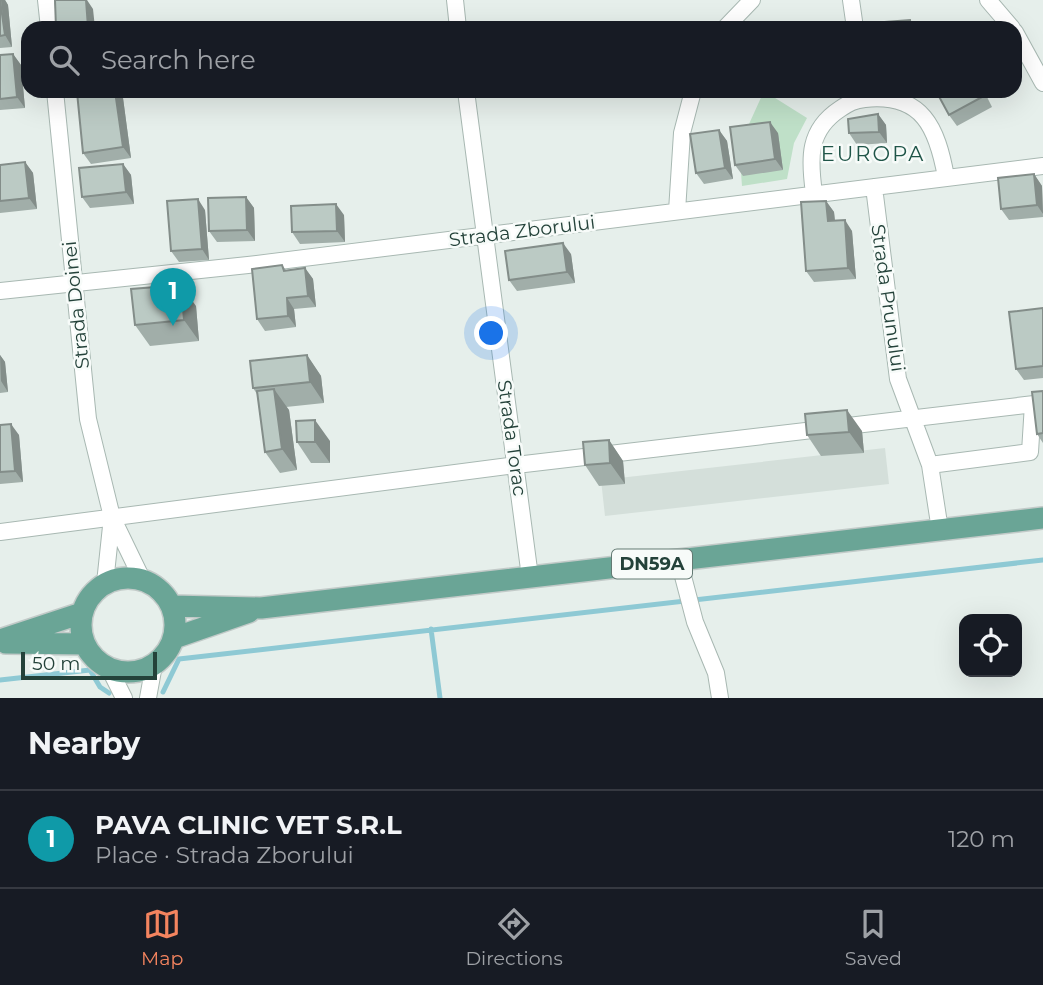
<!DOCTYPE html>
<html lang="en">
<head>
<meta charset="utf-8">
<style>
  body { margin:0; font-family:Montserrat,sans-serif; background:#242831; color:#f1f3f6 }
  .controls { position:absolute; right:21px; bottom:21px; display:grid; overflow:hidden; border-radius:14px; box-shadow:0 7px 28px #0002 }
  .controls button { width:63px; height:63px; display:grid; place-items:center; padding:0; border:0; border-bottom:2px solid #363941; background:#171b24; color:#f1f3f6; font:35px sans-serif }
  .scale { position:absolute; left:21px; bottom:18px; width:136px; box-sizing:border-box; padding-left:7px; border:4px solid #24423a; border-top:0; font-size:19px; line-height:24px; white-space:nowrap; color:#24423a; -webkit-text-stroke:5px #f7fbf9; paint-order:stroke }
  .you { position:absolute; left:492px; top:334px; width:24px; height:24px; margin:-18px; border:5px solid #fff; border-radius:50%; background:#1a73e8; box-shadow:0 0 0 10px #1a73e833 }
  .badge { display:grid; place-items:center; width:46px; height:46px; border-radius:50%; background:#f4845f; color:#fff; font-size:23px; font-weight:700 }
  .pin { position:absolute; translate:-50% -58px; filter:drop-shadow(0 2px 4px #0008) }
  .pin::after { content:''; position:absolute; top:37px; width:24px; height:21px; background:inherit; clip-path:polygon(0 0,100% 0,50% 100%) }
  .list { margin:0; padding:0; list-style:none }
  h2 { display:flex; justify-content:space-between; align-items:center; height:91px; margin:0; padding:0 28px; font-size:30px }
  h2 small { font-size:23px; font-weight:400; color:#9ea1a6 }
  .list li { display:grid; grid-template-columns:46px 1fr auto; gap:21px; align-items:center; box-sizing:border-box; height:98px; padding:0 28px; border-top:2px solid #363941 }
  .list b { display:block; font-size:26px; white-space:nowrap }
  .list p { margin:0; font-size:23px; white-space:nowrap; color:#9ea1a6 }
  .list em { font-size:23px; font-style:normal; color:#9ea1a6 }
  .icon { flex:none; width:38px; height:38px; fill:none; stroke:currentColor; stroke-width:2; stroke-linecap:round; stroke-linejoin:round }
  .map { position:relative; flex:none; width:1043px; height:698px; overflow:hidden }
  .search { position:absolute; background:#171b24; box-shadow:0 7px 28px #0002; left:21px; right:21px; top:21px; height:77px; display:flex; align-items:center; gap:18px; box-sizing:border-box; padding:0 24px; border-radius:21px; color:#9ea1a6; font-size:26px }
  .sheet { height:189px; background:#171b24 }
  nav { display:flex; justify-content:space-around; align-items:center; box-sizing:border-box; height:98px; border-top:2px solid #363941; background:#171b24; font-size:19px; color:#9ea1a6 }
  nav a { display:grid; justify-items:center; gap:4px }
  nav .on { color:#f4845f }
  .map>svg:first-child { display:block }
  .built { fill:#d4dfda }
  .green { fill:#bfe0c8 }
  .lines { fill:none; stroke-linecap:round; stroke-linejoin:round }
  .stream { stroke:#8ec9d4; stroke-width:5 }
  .street-casing { stroke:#a8b8b2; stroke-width:18 }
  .primary-casing { stroke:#c2cac8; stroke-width:24 }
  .street { stroke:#fff; stroke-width:16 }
  .primary { stroke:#6aa596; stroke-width:21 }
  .wall { fill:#a1aea9 }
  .shaded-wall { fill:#838d89 }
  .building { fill:#bbcac4; stroke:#838d89; stroke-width:2 }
  .labels { text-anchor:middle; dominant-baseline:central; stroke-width:5; stroke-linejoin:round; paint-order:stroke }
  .shield { fill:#f7fbf9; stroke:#637a73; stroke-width:2 }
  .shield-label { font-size:18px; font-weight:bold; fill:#24423a }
  .street-label { font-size:19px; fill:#24423a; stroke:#f7fbf9 }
  .neighbourhood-label { font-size:21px; letter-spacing:2px; fill:#1f5548; stroke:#f7fbf9 }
</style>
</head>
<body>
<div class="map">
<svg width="1043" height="698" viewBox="0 0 1043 698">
  <rect width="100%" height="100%" fill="#e6efeb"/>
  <path class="built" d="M885 448 889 484 605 516 601 480Z"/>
  <path class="green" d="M764 91 807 118 794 143 787 179 742 186 739 146Z"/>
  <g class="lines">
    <path class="stream" d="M431 629 440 698
      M0 680 90 670 100 687 109 693
      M163 692 179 659 1043 560"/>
    <g class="street-casing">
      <path id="street" d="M46 0 49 28
        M455 0 458 28
        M851 0 855 28
        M988 0 1012 28
        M725 28 752 0
        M1015 32 1043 83
        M55 91 88 419 112 517 142 579
        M466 91 530 577
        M865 99C923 93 937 128 946 177
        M874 187 898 379 930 465 940 530
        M814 193C809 158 808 130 840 109 849 103 854 100 865 99L864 91
        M677 211 682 133 693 91
        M0 291 248 265 1043 166
        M930 465 1030 452 1033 404
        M0 532 516 465 1043 403
        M679 561 695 622 716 673 720 698
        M105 583 112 517
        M109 668 124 698
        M148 698 154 665"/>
    </g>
    <g class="primary-casing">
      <path id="primary" d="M81 625a47 47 0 1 1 94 0a47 47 0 1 1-94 0Z
        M172 606 261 608 1043 518
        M174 638 249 612
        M0 640 82 613
        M6 643 85 644"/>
    </g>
    <use href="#street" class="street"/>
    <use href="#primary" class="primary"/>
  </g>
  <path class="wall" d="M0 0H5L8 5 12 47 0 48Z
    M13 54 21 65 25 108 0 110V55Z
    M84 91H118L123 98 131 158 91 164 83 153Z
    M614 91H645L615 94Z
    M984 91 992 107 957 126 949 115Z
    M878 114 886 125 887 143 857 145 849 133Z
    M719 130 727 141 733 179 704 184 696 173Z
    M778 133 783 170 743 176 735 165Z
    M25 162 33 173 37 209 0 213V165Z
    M123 164 131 175 134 204 90 208 82 197Z
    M1034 174 1042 186 1043 217 1009 220 1001 209Z
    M246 197 254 208 255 241 217 242 209 231Z
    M826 201 834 212 835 221 852 231 856 279 814 282 806 271Z
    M205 210 209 260 179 262 171 251Z
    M344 215 345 242 300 244 292 232Z
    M571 254 575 283 517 291 509 280Z
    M282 265 286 270 305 268 313 279 316 307 294 309 296 327 265 331 257 319Z
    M196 306 199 341 150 346 135 325Z
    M1043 308V378L1024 380 1016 369Z
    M0 355 5 362 8 392 0 393Z
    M307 355 321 376 324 403 286 407 289 410 297 470 280 473 265 452 257 394 253 388Z
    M1043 391V443L1037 434Z
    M805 414 862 431 864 453 821 456 807 435Z
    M0 425 19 435 23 482 0 484Z
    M609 440 623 461 625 484 599 486 585 465Z
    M330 441V463H311L297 442Z"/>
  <path class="shaded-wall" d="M1 0H5L8 5 12 47 5 35Z
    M86 0H87L93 9 95 28 88 27Z
    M13 54 21 65 25 108 17 97Z
    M115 91H118L123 98 131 158 123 147Z
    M878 114 886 125 887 143 879 132Z
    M770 122 778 133 783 170 775 159Z
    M719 130 727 141 733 179 725 168Z
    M25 162 33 173 37 209 29 198Z
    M123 164 131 175 134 204 126 192Z
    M1034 174 1042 186 1043 214 1037 205Z
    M246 197 254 208 255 241 247 230Z
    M198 199 205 210 209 260 202 249Z
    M826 201 834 212 836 232 828 221Z
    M336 204 344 215 345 242 337 231Z
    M845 220 852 231 856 279 848 268Z
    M563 243 571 254 575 283 567 272Z
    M305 268 313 279 316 307 308 296Z
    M181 285 196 306 199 341 184 320Z
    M287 298 294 309 296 327 288 316Z
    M0 355 5 362 8 392 1 381Z
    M307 355 321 376 324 403 310 382Z
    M274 389 289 410 297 470 282 449Z
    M847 410 862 431 864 453 849 432Z
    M315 420 330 441V463L315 442Z
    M11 424 19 435 23 482 15 471Z
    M609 440 623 461 625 484 610 463Z"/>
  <path class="building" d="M0 0 5 35 0 36Z
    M55 0H86L88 27 56 28Z
    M910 20 911 28H872V23Z
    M13 54 17 97 0 99V55Z
    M84 91H115L123 147 83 153 77 92Z
    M936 91H982L984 96 949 115Z
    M878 114 879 132 849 133 848 119Z
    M770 122 775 159 735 165 730 127Z
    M719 130 725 168 696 173 690 134Z
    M25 162 29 198 0 201V165Z
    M123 164 126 192 82 197 79 168Z
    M1034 174 1037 205 1001 209 998 178Z
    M246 197 247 230 209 231 208 198Z
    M198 199 202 249 171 251 167 201Z
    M826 201 828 221 845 220 848 268 806 271 801 202Z
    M336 204 337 231 292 232 291 206Z
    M563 243 567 272 509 280 505 251Z
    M282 265 284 271 305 268 308 296 287 298 288 316 257 319 252 269Z
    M181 285 184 320 135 325 131 289Z
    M1043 308V366L1016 369 1009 312Z
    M307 355 310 382 253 388 250 361Z
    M274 389 282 449 265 452 257 391Z
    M1043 391V433L1037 434 1032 392Z
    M847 410 849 432 807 435 805 414Z
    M315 420V442H297L296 421Z
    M11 424 15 471 0 472V425Z
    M609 440 610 463 585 465 583 442Z"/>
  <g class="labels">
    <rect class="shield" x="612" y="549.5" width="80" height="29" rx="5"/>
    <g class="shield-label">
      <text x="652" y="564">DN59A</text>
    </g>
    <g class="street-label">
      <text transform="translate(522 231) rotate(-7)">Strada Zborului</text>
      <text transform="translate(888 298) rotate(82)">Strada Prunului</text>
      <text transform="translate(76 305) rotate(-96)">Strada Doinei</text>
      <text transform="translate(512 438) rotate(82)">Strada Torac</text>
    </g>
    <g class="neighbourhood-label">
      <text x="873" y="153">EUROPA</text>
    </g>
  </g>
</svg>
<div class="controls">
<button><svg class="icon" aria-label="locate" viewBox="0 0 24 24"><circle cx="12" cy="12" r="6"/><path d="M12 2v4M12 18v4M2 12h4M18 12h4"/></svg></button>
</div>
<div class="scale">50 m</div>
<div class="you"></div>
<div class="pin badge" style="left:173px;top:326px;background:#0f9aa8">1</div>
<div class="search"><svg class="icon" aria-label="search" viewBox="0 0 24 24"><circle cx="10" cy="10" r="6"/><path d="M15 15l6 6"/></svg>Search here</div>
</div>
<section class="sheet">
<h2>Nearby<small></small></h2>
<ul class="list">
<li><span class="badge" style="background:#0f9aa8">1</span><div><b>PAVA CLINIC VET S.R.L</b><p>Place · Strada Zborului</p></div><em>120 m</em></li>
</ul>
</section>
<nav>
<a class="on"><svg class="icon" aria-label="map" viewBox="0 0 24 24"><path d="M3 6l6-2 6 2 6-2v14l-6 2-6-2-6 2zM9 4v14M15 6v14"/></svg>Map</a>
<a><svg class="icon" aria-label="directions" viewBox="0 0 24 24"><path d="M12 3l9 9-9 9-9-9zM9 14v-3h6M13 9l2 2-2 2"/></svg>Directions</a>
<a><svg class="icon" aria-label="saved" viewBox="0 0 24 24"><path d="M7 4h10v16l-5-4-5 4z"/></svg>Saved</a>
</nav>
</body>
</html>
